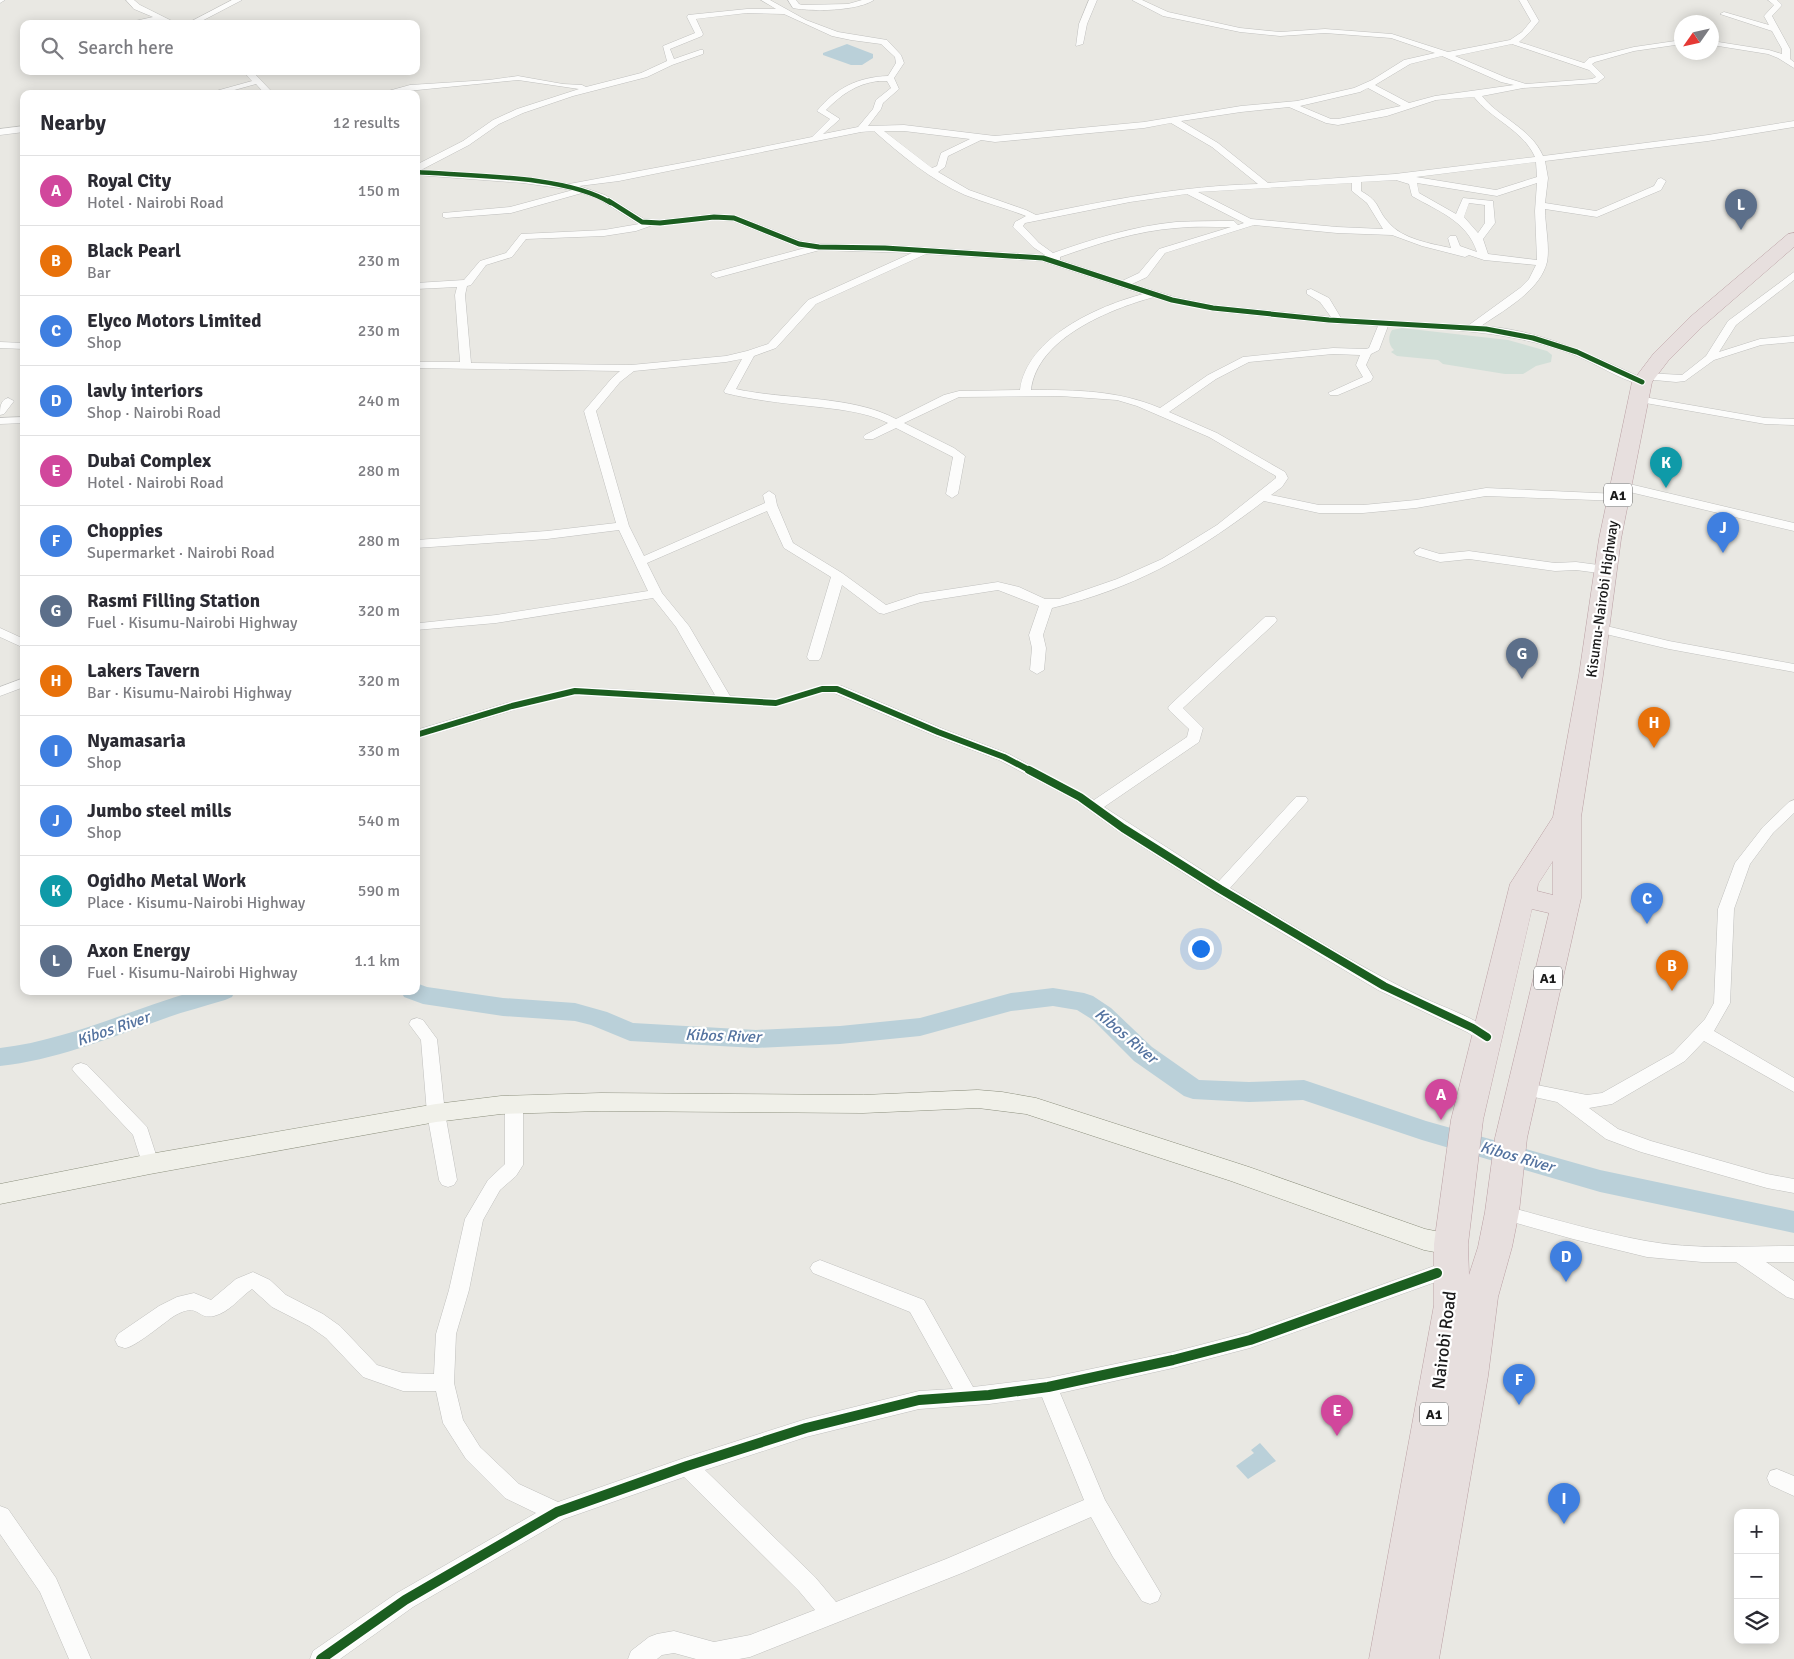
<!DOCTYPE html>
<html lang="en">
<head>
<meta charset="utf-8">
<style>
  body { margin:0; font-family:Signika,sans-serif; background:#f2f2f3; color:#2b2b33 }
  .controls { position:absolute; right:15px; bottom:15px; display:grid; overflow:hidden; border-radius:10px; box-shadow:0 2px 12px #0003 }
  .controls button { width:45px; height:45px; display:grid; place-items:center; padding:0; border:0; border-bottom:1px solid #e1e1e2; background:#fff; color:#2b2b33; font:25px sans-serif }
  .compass { position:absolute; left:1674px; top:15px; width:45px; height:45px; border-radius:50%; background:#fff; box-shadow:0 2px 12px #0003; rotate:236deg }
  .you { position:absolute; left:1200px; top:948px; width:18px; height:18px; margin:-12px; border:4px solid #fff; border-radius:50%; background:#1a73e8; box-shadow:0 0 0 8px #1a73e833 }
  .badge { display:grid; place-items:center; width:32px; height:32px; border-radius:50%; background:#ea580c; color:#fff; font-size:16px; font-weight:700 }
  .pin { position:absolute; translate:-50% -41px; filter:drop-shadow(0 1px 2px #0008) }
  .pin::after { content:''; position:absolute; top:26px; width:18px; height:15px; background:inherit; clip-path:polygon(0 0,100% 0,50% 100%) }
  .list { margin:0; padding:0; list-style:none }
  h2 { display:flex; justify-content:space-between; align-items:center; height:65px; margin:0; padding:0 20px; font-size:21px }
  h2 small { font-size:16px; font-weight:400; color:#7c7c81 }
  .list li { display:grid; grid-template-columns:32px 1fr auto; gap:15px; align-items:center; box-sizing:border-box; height:70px; padding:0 20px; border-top:1px solid #e1e1e2 }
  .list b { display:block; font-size:19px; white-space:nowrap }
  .list p { margin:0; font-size:16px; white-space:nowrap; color:#7c7c81 }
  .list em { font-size:16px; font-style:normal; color:#7c7c81 }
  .icon { flex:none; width:28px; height:28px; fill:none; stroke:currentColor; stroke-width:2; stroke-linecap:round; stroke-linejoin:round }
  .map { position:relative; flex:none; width:1794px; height:1659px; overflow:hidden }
  .search { position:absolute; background:#fff; box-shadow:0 2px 12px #0003; left:20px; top:20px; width:400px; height:55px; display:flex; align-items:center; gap:12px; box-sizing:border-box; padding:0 18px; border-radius:10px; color:#7c7c81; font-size:19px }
  .panel { position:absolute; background:#fff; box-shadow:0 2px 12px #0003; left:20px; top:90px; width:400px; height:905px; border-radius:10px }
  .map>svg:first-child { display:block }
  .wetland { fill:#d2dfd8 }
  .water { fill:#bad0d9 }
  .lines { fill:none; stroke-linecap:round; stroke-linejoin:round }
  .river { fill:#bad0d9; fill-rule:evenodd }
  .street-casing { stroke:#c0c0be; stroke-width:1 }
  .secondary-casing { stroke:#8d907e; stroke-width:1 }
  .highway-casing { stroke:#ba9fa3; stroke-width:1 }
  .street { fill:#fcfcfb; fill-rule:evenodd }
  .secondary { fill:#f0f0e9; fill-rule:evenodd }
  .highway { fill:#e7dfde; fill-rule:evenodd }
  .cycleway-far4-casing { stroke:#fff; stroke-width:6 }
  .cycleway-far3-casing { stroke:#fff; stroke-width:7 }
  .cycleway-far2-casing { stroke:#fff; stroke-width:9 }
  .cycleway-far1-casing { stroke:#fff; stroke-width:11 }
  .cycleway-casing { stroke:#fff; stroke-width:13 }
  .cycleway-far4 { stroke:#1b5e20; stroke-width:4.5 }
  .cycleway-far3 { stroke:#1b5e20; stroke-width:5 }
  .cycleway-far2 { stroke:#1b5e20; stroke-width:6 }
  .cycleway-far1 { stroke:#1b5e20; stroke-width:8 }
  .cycleway { stroke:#1b5e20; stroke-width:10 }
  .labels { text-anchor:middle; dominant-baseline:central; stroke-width:4.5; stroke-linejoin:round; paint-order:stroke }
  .shield { fill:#fff; stroke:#5f5f5f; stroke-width:1 }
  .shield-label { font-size:14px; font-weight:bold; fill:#1b1b1b }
  .street-label { font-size:15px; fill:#1b1b1b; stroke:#fff }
  .water-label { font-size:16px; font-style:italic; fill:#53729f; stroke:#fff }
  .near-street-label { font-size:18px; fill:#1b1b1b; stroke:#fff }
</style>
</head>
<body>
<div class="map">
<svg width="1794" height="1659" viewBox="0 0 1794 1659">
  <rect width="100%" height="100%" fill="#e9e8e3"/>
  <path class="wetland" d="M1402 328 1508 340 1547 351 1552 355 1551 362 1536 366 1523 374H1505L1443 364 1438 360 1397 356 1391 352 1394 350C1388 345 1388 336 1392 330Z"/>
  <path class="water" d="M847 44 873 54V58L862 65H851L823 55V53Z
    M1260 1443 1276 1461 1248 1479 1236 1466 1254 1453 1251 1450Z"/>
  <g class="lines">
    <path class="river" d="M416 983 427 987 503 998 575 1003 607 1012 633 1023 756 1030 840 1026 920 1018 1011 993 1053 988 1084 993 1093 996 1111 1008 1152 1047 1199 1080 1249 1082 1304 1080 1426 1121 1600 1170 1794 1211V1233L1600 1192 1422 1140 1303 1100 1249 1102 1193 1099 1184 1096 1134 1061 1093 1020 1077 1010 1053 1006 1011 1011 920 1036 840 1044 756 1048 630 1041 591 1025 575 1021 503 1016 423 1004 404 997 401 991H416Z
      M195 991H235L232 997 225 1000C202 1007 178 1013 155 1022 104 1040 54 1060 0 1066V1048C68 1040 129 1010 195 991Z"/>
    <g class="street-casing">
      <path id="street" d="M0 0H5L0 3Z
        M126 0H134L140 5 178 24C171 24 164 21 158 21 146 21 134 24 121 24L153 17 134 9Z
        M232 0H242L196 24H186Z
        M761 0H770L806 20 838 32 887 40 901 55 904 63 894 78 899 89 883 103 881 109 868 126 904 125 995 136 1144 122 1241 106 1297 101 1354 88 1372 80 1404 60 1435 53 1391 38 1325 33 1280 36 1240 32 1163 16 1132 0H1142L1168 12 1240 28 1280 32 1325 29 1392 34 1448 52 1510 40 1522 32 1531 21 1519 0H1527L1539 21 1530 32 1519 42 1584 63 1589 58 1634 47 1682 40V44L1634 51 1595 62 1592 64 1605 77 1597 83 1523 88 1482 96C1499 118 1531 128 1543 156L1708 135 1794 121V127L1708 141 1545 161 1548 178 1545 203 1596 211 1654 186 1658 179 1661 178 1666 181 1661 190 1597 217 1545 209C1545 226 1550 246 1547 262 1540 291 1504 310 1481 326 1538 329 1591 355 1642 378V374L1646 373 1682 375 1706 356 1728 321 1794 272V280L1736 325 1719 352 1760 339 1794 336V342L1761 345 1714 360 1685 381 1676 382 1644 379 1647 382 1642 385C1618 379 1596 363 1572 354 1511 331 1452 330 1388 326L1379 350 1371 354 1366 365 1373 377 1371 381 1338 395H1330L1328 393 1363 377 1356 365 1360 355 1333 354 1249 362 1216 379 1169 412 1217 433 1285 472 1288 478 1282 487 1271 495 1319 505H1363L1416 500 1486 488 1618 494 1622 495 1624 498 1622 501 1486 496 1416 508 1363 513H1319L1264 501C1196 553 1136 588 1052 608L1043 635 1046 648 1044 670 1037 674 1030 670 1032 648 1029 635 1039 606 998 590 921 602 884 614 879 613 842 585 821 657 819 660H809L807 657 831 577 784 548 767 511 647 563 662 593 689 626 730 696 776 699 822 685 842 686 943 729 1009 754 1094 800 1187 737 1189 729 1170 711 1168 708 1170 705 1265 617H1275L1277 620 1275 623 1183 708 1203 728 1199 742 1104 807 1219 881 1296 797H1306L1308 800 1306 803 1230 888C1294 926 1358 967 1426 999 1443 1007 1487 1022 1495 1037L1493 1041 1487 1043 1481 1041 1467 1032 1378 990 1215 893 1118 831 1075 800 999 760 933 735 834 693H822L776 707 575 695 517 709 416 739V730L507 703 575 687 715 695 676 627 653 598 496 623 416 630V624L420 623 496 615 648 591 619 530 547 539 416 548V540L547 531 616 523 584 411 612 378 620 371 416 368V362H460L455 295 457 287 416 289V283L464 280 480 261 506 253 521 234 604 230 639 224 599 199 582 193 511 213 446 218 443 217V213L510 207 573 190 523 183 416 175V165L463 141 493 120 517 109 579 89 518 80 377 94 410 85 489 80 518 76 563 84 582 85 586 87 641 73 667 61 663 46 695 33 687 17 688 15 747 9H776ZM747 13 784 14 832 36 851 40 881 44 895 57 896 63 888 76C858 77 836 88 817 111L830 119 812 137 698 160 569 184 523 177 421 170 469 145 499 124 523 113 573 96 647 77 672 65 703 54V50H700L674 59 670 49 702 36 703 34 696 19ZM1512 44 1589 70 1596 77 1592 79 1526 84 1507 78 1455 56ZM1442 56 1501 82 1514 85 1435 96 1409 103 1375 85 1410 64ZM878 81H887L891 88 876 100 873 109 858 127 823 134 840 119 826 110C842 94 856 84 878 81ZM1368 88 1401 106 1338 119H1331L1300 106 1360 92ZM1474 97C1491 119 1523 130 1535 157L1395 174 1268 183 1218 143 1181 121 1241 112 1289 107 1326 123 1338 125 1387 116 1436 100ZM1171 123 1212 147 1258 184C1182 186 1109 200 1036 215L1026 210 969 190 938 172 945 167 948 156 981 140 995 142 1144 128ZM874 131C901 155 931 180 965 195 985 203 1006 208 1026 216L1015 222 1013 227 1033 247 1045 255 885 245 819 244 801 241 734 215 714 214 660 220 644 219 605 195 579 186 619 181 861 132ZM884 131H904L970 139 941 153 937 166 932 168ZM1536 162 1537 177 1496 190 1416 177ZM1396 180 1409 184 1412 196C1438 211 1467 221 1477 252L1460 246 1456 236H1450L1448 238 1451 248C1432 244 1402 239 1389 223 1375 208 1382 203 1361 191V182ZM1352 183V191L1367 203 1383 229 1337 227 1251 219 1198 192ZM1417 183 1497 196 1537 183 1535 211 1537 260 1488 254 1483 239 1495 223 1493 201 1463 198 1456 214 1419 193ZM1187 194 1244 223 1238 225 1234 221C1215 221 1195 221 1176 222 1134 226 1093 239 1053 253L1039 243 1023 226 1025 223 1130 202ZM1469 203 1485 205V223L1478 233 1464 217ZM714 220 733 221 796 246 805 248 712 273 711 275 716 278 820 250 912 253 808 300 768 344 747 351 726 356 631 365 471 363 465 295 467 286 471 285 486 265 512 257 526 239 604 236 636 231 653 225ZM1254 225 1337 233 1392 235 1422 246 1465 257 1469 255 1484 260 1536 265 1529 279 1520 288 1469 325 1341 318 1329 298 1311 289 1307 290V294L1320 302 1331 317 1213 305 1174 297 1132 284 1147 277 1165 253ZM1231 227 1159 249 1139 273 1122 281 1060 260V257C1097 244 1136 231 1176 228 1194 226 1213 227 1231 227ZM926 254 1042 261 1143 294C1098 306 1027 337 1020 390L959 391 944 395 896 419C852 395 785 400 736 389L754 356 776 348 816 304ZM1154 297 1213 311 1329 323 1378 326 1369 348 1366 349 1333 348 1243 357 1208 375 1160 408C1117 390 1076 390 1031 390 1037 338 1110 309 1154 297ZM742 359 724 391 725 393C753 400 781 403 809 406 835 409 864 411 888 423L865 435 863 437 865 439H873L896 428 953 457 946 494 952 498 958 494 965 456 954 448 904 423 959 397 1060 396 1117 400 1137 406 1209 437 1276 476V478L1217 525 1162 559 1117 579 1059 599H1045L1019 587 998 582 919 594 886 605 842 573 793 543 777 505 775 495 769 491 763 495 765 503 644 556 629 526 596 411 620 382 634 371 726 362Z
        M788 0H796L799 4 802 5 848 4 862 0H874C857 11 813 12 793 8Z
        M1089 0H1097L1087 24 1083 44 1076 46 1079 24Z
        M1768 0H1777L1782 5 1772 16 1790 49V59L1794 62V68L1778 58 1768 54 1712 45V41L1769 50 1782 54V49L1772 31 1720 14 1724 12 1769 25 1764 16 1774 5Z
        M243 71H252L274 94H265L256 84 220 94H205L252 81Z
        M24 126V132L0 135V129Z
        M0 342 24 343V349L0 348Z
        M1638 396 1765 418 1794 419V425L1765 424 1634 401 1632 399 1634 397Z
        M8 398 14 401 4 414 0 415C0 408 0 400 8 398Z
        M24 417V423L0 424V418Z
        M1621 482 1794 523V531L1617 489 1615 486 1617 483Z
        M1420 548 1440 554 1469 551 1555 563 1576 562 1606 566 1612 570 1606 574 1576 570 1555 571 1469 559 1440 562 1416 555 1414 552Z
        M1598 624 1669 641 1794 664V672L1669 649 1593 631 1591 628Z
        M0 628 24 639V648L0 637Z
        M24 678V687L0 696V687Z
        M1794 800V813L1773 833 1750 864 1734 909 1730 1003 1714 1031 1794 1078V1092L1704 1041 1685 1061 1612 1104 1589 1108 1618 1129 1651 1141 1767 1174 1794 1179V1193L1767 1188 1641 1152 1606 1139 1557 1102 1516 1093 1513 1088 1516 1083 1522 1082 1587 1095 1602 1093 1673 1053 1705 1019 1714 1003 1718 909 1735 863 1763 827 1789 802Z
        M417 1018 423 1020 437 1039 445 1113 457 1180 454 1185 448 1187 442 1185 439 1180 427 1113 421 1040 409 1024 411 1020Z
        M81 1063 87 1065 147 1127 159 1164 156 1169 150 1171 144 1169 133 1135 75 1073 72 1069 75 1065Z
        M514 1097 520 1099 523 1104V1165L516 1176 500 1190 483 1220 469 1290 456 1334 454 1383 463 1420 480 1447 519 1484 558 1502 687 1457 806 1419 919 1391 953 1389 910 1312 813 1273 810 1268 813 1263 820 1260 924 1300 973 1387 1048 1378 1173 1352 1250 1332 1437 1265 1444 1267 1447 1273 1444 1279 1250 1348 1173 1368 1060 1393 1105 1500 1161 1594 1158 1601 1150 1604 1142 1601 1113 1557 1091 1517 962 1573 750 1657 739 1659H696L674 1653 662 1655 657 1659H628L631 1651 649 1637 657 1634 674 1631 714 1642 750 1635 815 1610 799 1591 684 1477 564 1519 413 1607 340 1659H310L313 1651 397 1593 536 1513 505 1498 466 1459 443 1423 436 1391H403L363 1377 326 1338 309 1326 272 1307 252 1289C239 1298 230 1312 214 1316 196 1320 200 1301 174 1316 165 1322 134 1348 125 1348 124 1348 119 1346 118 1346L115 1340 118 1334 159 1306 177 1297 194 1293 211 1300 236 1279 253 1272 270 1280 286 1295 323 1314 340 1326 377 1365 403 1373 434 1374 436 1334 449 1290 465 1219 488 1180 505 1164V1104L508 1099ZM1042 1397 1084 1500 946 1559 836 1602 815 1577 705 1470 806 1437 919 1409 989 1404Z
        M1502 1205C1549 1218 1597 1232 1646 1241 1694 1250 1745 1246 1794 1246V1262H1766L1794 1281V1299L1787 1297 1736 1262H1702L1647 1257 1573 1239 1495 1217 1493 1212 1495 1207Z
        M1777 1469 1794 1476V1496L1770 1485 1767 1478 1770 1471Z
        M0 1506 8 1509 56 1578 91 1659H69L40 1592 0 1534Z"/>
    </g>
    <g class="secondary-casing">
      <path id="secondary" d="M978 1090 1002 1092 1036 1098 1249 1167 1425 1229 1460 1236 1464 1244 1460 1252 1451 1255 1424 1250 1231 1181 1026 1114 978 1108 863 1113 601 1111 501 1114 436 1122 150 1174 0 1204V1184L150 1154 436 1104 501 1096 601 1093 863 1095Z"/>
    </g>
    <g class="highway-casing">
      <path id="highway" d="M1794 233V247L1703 326 1668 361 1652 382 1621 539 1603 675 1581 817V898L1527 1138 1519 1212 1512 1247 1498 1297 1488 1376 1439 1659H1369L1434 1305V1244L1451 1120 1510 884 1553 817 1579 675 1599 539 1632 382 1654 353 1689 318 1788 234ZM1553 861V895L1537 891 1538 884ZM1532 909 1549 913 1495 1138 1485 1212 1478 1247 1469 1275 1468 1244 1483 1120Z"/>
    </g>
    <use href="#street" class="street"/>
    <use href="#secondary" class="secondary"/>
    <use href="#highway" class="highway"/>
    <g class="cycleway-far4-casing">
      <path id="cycleway-far4" d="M416 172C470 176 567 175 611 203"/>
    </g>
    <g class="cycleway-far3-casing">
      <path id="cycleway-far3" d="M609 201 642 222 660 223 714 217 734 218 799 244 819 247 885 248 1043 258 1172 300 1213 308 1329 320 1486 329 1533 338 1577 352 1642 382"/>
    </g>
    <g class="cycleway-far2-casing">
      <path id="cycleway-far2" d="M416 735 512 706 575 691 776 703 822 689H837L938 732 1004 757 1031 771"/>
    </g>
    <g class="cycleway-far1-casing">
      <path id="cycleway-far1" d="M1029 770 1080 797 1123 828 1220 889 1384 986 1473 1028 1487 1037"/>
    </g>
    <g class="cycleway-casing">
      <path id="cycleway" d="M321 1659 405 1600 557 1512 687 1466 806 1428 919 1400 989 1395 1048 1387 1173 1360 1250 1340 1437 1273"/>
    </g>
    <use href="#cycleway-far4" class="cycleway-far4"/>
    <use href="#cycleway-far3" class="cycleway-far3"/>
    <use href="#cycleway-far2" class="cycleway-far2"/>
    <use href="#cycleway-far1" class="cycleway-far1"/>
    <use href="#cycleway" class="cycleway"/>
  </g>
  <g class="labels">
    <g class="shield">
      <rect x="1604" y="483.5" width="28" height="23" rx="4"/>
      <rect x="1534" y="966.5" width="28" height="23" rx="4"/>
      <rect x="1420" y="1402.5" width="28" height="23" rx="4"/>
    </g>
    <g class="shield-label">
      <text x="1618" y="495">A1</text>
      <text x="1548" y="978">A1</text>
      <text x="1434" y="1414">A1</text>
    </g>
    <g class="street-label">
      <text transform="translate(1602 599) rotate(-82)">Kisumu-Nairobi Highway</text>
    </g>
    <g class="water-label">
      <text transform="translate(113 1029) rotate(-19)">Kibos River</text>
      <text transform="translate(723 1036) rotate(2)">Kibos River</text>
      <text transform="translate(1126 1036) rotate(40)">Kibos River</text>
      <text transform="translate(1517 1157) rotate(16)">Kibos River</text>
    </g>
    <g class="near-street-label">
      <text transform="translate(1444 1340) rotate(-83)">Nairobi Road</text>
    </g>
  </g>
</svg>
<div class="controls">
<button>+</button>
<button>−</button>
<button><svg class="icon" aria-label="layers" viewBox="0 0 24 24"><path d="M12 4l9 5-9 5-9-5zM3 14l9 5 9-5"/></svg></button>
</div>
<svg class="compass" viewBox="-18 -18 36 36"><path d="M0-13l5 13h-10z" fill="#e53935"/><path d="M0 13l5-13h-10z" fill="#7c7c81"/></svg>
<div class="you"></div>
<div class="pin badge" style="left:1441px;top:1120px;background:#d1479c">A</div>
<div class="pin badge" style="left:1672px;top:991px;background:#e8710a">B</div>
<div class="pin badge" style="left:1647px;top:924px;background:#3f7fe0">C</div>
<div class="pin badge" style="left:1566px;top:1282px;background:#3f7fe0">D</div>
<div class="pin badge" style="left:1337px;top:1436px;background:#d1479c">E</div>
<div class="pin badge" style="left:1519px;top:1405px;background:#3f7fe0">F</div>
<div class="pin badge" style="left:1522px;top:679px;background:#5c6f8a">G</div>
<div class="pin badge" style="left:1654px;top:748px;background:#e8710a">H</div>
<div class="pin badge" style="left:1564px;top:1524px;background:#3f7fe0">I</div>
<div class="pin badge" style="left:1723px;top:553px;background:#3f7fe0">J</div>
<div class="pin badge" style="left:1666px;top:488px;background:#0f9aa8">K</div>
<div class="pin badge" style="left:1741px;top:230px;background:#5c6f8a">L</div>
<div class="search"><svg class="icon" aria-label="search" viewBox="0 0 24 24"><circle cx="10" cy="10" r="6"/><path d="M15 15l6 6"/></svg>Search here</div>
<section class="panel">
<h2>Nearby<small>12 results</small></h2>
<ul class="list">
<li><span class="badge" style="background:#d1479c">A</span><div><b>Royal City</b><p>Hotel · Nairobi Road</p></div><em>150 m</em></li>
<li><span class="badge" style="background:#e8710a">B</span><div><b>Black Pearl</b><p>Bar</p></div><em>230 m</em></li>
<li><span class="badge" style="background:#3f7fe0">C</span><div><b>Elyco Motors Limited</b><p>Shop</p></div><em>230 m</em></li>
<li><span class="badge" style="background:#3f7fe0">D</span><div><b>lavly interiors</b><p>Shop · Nairobi Road</p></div><em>240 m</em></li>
<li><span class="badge" style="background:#d1479c">E</span><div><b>Dubai Complex</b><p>Hotel · Nairobi Road</p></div><em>280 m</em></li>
<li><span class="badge" style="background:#3f7fe0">F</span><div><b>Choppies</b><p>Supermarket · Nairobi Road</p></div><em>280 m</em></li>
<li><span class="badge" style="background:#5c6f8a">G</span><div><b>Rasmi Filling Station</b><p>Fuel · Kisumu-Nairobi Highway</p></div><em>320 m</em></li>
<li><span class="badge" style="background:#e8710a">H</span><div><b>Lakers Tavern</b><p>Bar · Kisumu-Nairobi Highway</p></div><em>320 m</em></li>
<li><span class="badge" style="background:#3f7fe0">I</span><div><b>Nyamasaria</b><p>Shop</p></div><em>330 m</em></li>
<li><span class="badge" style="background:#3f7fe0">J</span><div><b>Jumbo steel mills</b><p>Shop</p></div><em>540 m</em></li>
<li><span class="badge" style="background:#0f9aa8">K</span><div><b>Ogidho Metal Work</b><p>Place · Kisumu-Nairobi Highway</p></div><em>590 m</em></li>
<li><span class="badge" style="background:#5c6f8a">L</span><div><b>Axon Energy</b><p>Fuel · Kisumu-Nairobi Highway</p></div><em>1.1 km</em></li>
</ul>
</section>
</div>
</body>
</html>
